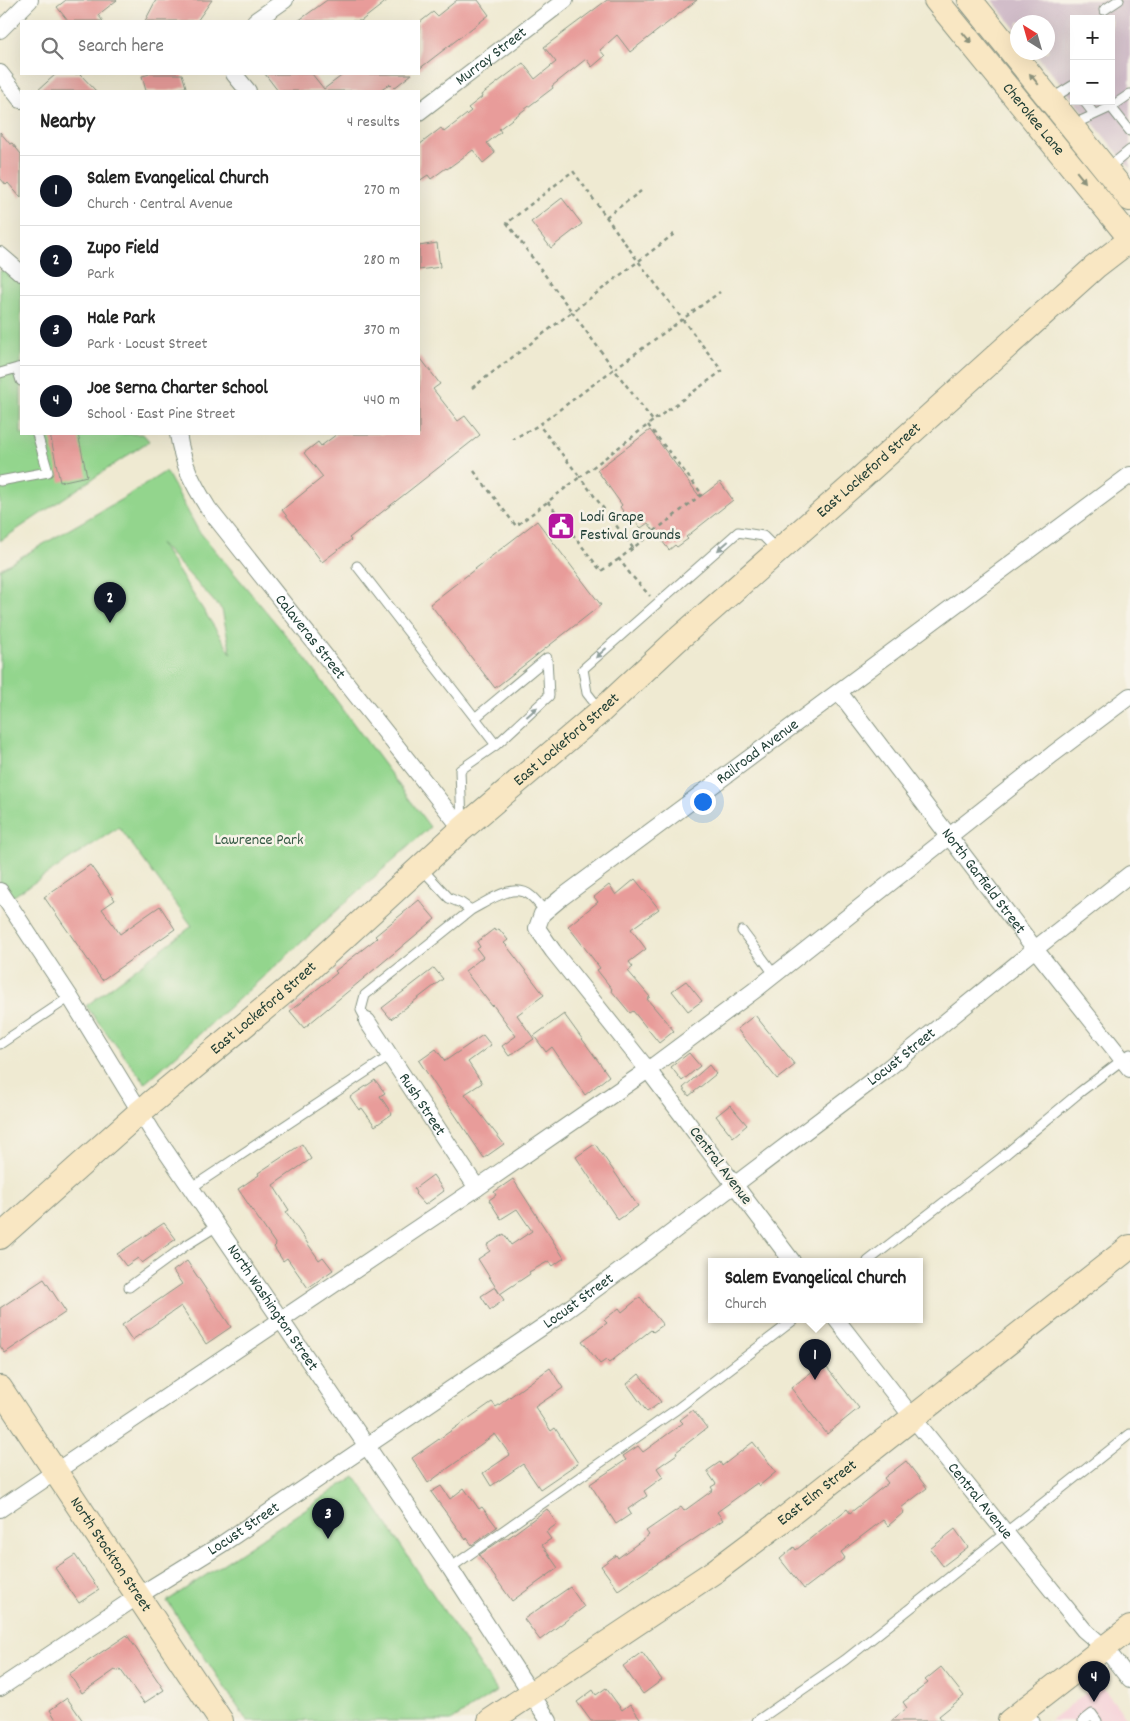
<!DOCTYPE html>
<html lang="en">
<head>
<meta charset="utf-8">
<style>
  body { margin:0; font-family:Dekko,sans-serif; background:#f2f2f2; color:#222 }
  .controls { position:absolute; right:15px; top:15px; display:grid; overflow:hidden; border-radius:0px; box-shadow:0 5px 20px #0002 }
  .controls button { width:45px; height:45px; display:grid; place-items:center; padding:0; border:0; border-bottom:1px solid #e0e0e0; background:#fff; color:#222; font:25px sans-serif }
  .compass { position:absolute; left:1010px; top:15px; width:45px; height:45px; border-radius:50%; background:#fff; box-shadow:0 5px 20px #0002; rotate:323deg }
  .you { position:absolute; left:702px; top:801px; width:18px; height:18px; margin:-12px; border:4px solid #fff; border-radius:50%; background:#1a73e8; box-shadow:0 0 0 8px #1a73e833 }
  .badge { display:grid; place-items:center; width:32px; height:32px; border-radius:50%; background:#111827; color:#fff; font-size:16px; font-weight:700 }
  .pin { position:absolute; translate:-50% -41px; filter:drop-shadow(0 1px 2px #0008) }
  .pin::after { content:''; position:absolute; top:26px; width:18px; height:15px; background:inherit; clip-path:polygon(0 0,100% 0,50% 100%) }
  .popup { position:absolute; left:708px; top:1258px; width:215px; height:65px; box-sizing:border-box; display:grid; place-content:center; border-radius:0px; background:#fff; filter:drop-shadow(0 1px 4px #0005); font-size:16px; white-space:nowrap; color:#767676 }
  .popup b { font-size:19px; color:#222 }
  .popup::after { content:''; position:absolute; left:50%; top:100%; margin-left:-10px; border:10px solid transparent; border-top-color:#fff }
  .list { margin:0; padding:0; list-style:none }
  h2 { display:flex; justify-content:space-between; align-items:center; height:65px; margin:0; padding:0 20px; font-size:21px }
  h2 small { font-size:16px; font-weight:400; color:#767676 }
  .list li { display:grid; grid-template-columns:32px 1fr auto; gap:15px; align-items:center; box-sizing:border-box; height:70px; padding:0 20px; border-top:1px solid #e0e0e0 }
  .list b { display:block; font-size:19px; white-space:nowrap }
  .list p { margin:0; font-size:16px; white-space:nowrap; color:#767676 }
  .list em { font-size:16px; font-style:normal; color:#767676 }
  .icon { flex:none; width:28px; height:28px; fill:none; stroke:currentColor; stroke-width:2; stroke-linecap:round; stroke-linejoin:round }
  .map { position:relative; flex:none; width:1130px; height:1721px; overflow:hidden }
  .search { position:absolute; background:#fff; box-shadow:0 5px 20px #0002; left:20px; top:20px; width:400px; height:55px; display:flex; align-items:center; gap:12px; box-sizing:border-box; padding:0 18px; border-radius:0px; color:#767676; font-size:19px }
  .panel { position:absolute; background:#fff; box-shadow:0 5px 20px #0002; left:20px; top:90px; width:400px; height:345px; border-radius:0px }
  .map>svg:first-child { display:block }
  .built { fill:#f6cfd7 }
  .industrial { fill:#d1bdc9 }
  .green { fill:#93d58d; stroke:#598960; fill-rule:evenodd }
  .building { fill:#e89c9a }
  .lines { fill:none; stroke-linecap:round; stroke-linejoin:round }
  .lane-casing { stroke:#879483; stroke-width:11 }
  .street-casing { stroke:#879483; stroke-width:18 }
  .secondary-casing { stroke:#879483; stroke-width:26 }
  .path { stroke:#879483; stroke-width:2.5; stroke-dasharray:4 4; stroke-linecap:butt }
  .lane { stroke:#fff; stroke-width:9 }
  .street { stroke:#fff; stroke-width:16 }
  .secondary { stroke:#f9e7c3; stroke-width:24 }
  .oneway { fill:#8c927c }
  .oneway2 { fill:#8f9e9a }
  .labels { text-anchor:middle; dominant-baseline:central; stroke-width:5; stroke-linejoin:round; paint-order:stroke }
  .street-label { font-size:16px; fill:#1f3d34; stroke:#f7f3e8 }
  .poi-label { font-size:16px; fill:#1f3d34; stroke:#f7f3e8; text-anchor:start }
  .park-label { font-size:16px; fill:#365b46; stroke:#f7f3e8 }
</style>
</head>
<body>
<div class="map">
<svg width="1130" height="1721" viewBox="0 0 1130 1721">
  <rect width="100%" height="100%" fill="#f7f3e8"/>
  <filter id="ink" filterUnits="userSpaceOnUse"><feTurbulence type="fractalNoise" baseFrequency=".02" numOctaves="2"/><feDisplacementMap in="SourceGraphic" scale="10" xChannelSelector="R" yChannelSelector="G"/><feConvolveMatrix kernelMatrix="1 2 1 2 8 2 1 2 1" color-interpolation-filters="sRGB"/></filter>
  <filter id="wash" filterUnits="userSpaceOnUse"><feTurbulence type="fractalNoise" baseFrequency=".0096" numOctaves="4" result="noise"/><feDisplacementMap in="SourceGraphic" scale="20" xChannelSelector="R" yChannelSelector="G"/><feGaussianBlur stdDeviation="1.12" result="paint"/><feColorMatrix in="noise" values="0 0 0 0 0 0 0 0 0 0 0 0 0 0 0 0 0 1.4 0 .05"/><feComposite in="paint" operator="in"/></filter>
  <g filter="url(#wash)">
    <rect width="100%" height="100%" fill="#efead2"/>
    <path class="built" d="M1099 1683 1129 1721H1049Z"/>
    <path class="industrial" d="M992 0H1130V168L1075 101H1111V19H1074V100L1035 53 1048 52V22H1018L1017 31Z"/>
    <path class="green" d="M15 268 21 277V434H143L149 441 0 541V271Z
      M166 471 198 530 305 658 430 827 145 1083 86 1006 192 926 119 827 6 901 0 892V569L129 495ZM160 543 222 610 231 653Z
      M355 1476 497 1691 451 1721H247L167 1601Z"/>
    <g id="blocks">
      <path class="building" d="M66 0H117L98 15 103 21H68L57 7Z
        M156 0H212L197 21H145Z
        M327 0H388L361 21H298Z
        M457 0H478L489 15 419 69V23L433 12 437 16Z
        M607 0H697L630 52 617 35 600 50 605 56 592 67 586 59 552 86 553 88 499 129 501 132 487 143 495 153 483 163 473 150 447 169 446 168 431 179 428 175 419 181V145L441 128 444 132 471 111 468 108 482 97 481 95 523 63 535 79 556 62 544 47Z
        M56 74H80L96 91H37Z
        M150 74H182L186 87 169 91H146L142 76Z
        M265 74H312L324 89 344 74H412L394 88 390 84 380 91H278Z
        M0 132 10 144 12 143 21 154V198L8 183 6 185 0 178Z
        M562 198 582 224 551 248 531 222Z
        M437 243 440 267 419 270V246Z
        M419 356 440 384 433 389 458 421 465 416 480 435 349 538 351 540 322 562 282 510 323 477 304 453 318 442 321 446 337 434H419Z
        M650 430 700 497 720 482 733 500 686 537 688 539 677 547 675 545 669 550 648 523 641 528 631 517 629 519 620 507 622 505 597 470Z
        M50 434H78L87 476 60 482Z
        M537 521 601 605 495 688 430 604Z
        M90 865 115 900 102 909 120 934 160 906 175 929 102 980 44 897Z
        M635 879 659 909 631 929 646 949 629 962 633 967 628 971 650 997 647 999 674 1031 659 1043 633 1011 630 1013 611 990 612 989 597 970 600 968 568 926 598 902 594 897 609 885 616 895Z
        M419 900 435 919 304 1028 290 1011 337 973 335 971 377 938 375 936Z
        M494 929 495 931 499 929 508 940 504 943 506 945 544 995 517 1015 534 1039 509 1056 502 1046 516 1036 493 1005 492 1006 465 971 483 957 477 949 480 947 477 942Z
        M434 968 443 979 391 1019 382 1008Z
        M686 981 702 1001 688 1011 672 991Z
        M564 1014 609 1076 585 1095 552 1047 546 1052 534 1036Z
        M755 1015 795 1065 777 1079 737 1029Z
        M483 1035 491 1045 468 1062 482 1083 465 1094 504 1144 484 1158 419 1061 436 1049 445 1061Z
        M689 1053 700 1066 682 1081 671 1067Z
        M709 1065 716 1074 689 1096 683 1088Z
        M375 1080 385 1093 380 1096 392 1114 375 1126 362 1108 359 1110 350 1097Z
        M730 1105 747 1125 733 1137 716 1116Z
        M302 1144 311 1159 273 1185 289 1210 286 1212 319 1260 323 1257 333 1270 308 1288 287 1258 283 1261 274 1247 276 1245 238 1189 259 1175 258 1173Z
        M595 1144 638 1206 618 1220 576 1157Z
        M433 1175 444 1191 425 1205 415 1194 416 1193 414 1189Z
        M513 1179 564 1258 553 1266 549 1261 529 1272 530 1274 500 1294 478 1259 490 1251 487 1245 504 1234 511 1245 532 1231 517 1209 501 1219 489 1200 496 1195 494 1192Z
        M164 1223 176 1239 142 1263 138 1258 126 1266 117 1254Z
        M187 1261 231 1327 206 1344 181 1306 132 1340 122 1325 182 1284 173 1271Z
        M44 1279 66 1312 5 1353 0 1346V1308Z
        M495 1287 504 1300 490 1310 481 1296Z
        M640 1297 663 1325 653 1332 651 1330 609 1363 606 1360 600 1364 582 1341 607 1323 604 1320 619 1308 622 1312Z
        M823 1363 859 1408 827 1434 791 1388Z
        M550 1368 563 1388 535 1407 551 1431 555 1428 578 1463 540 1489 523 1464 491 1486 483 1473 510 1455 495 1434 428 1483 412 1458 492 1402 496 1407Z
        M639 1374 661 1402 647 1412 627 1384Z
        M693 1410 707 1428 676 1452 677 1454 657 1468 663 1477 644 1491 647 1496 628 1509 631 1514 616 1524 590 1484 626 1460 623 1456 638 1446 643 1452 683 1423 680 1420Z
        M753 1442 776 1472 759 1486 757 1483 717 1512 723 1520 618 1590 601 1566 616 1555 618 1558 649 1535 646 1531 681 1507 684 1511 713 1490 711 1487 716 1484 707 1471 720 1462 722 1466Z
        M906 1461 927 1488 901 1508 904 1512 888 1526 883 1520 841 1552 845 1558 804 1589 780 1559 794 1547 796 1550 847 1509 850 1513 888 1483 884 1478Z
        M441 1486 450 1499 464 1488 479 1509 482 1507 497 1527 472 1545 467 1538 466 1540 431 1492Z
        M547 1509 557 1524 546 1532 551 1539 542 1545 558 1568 512 1601 479 1555 504 1538H508Z
        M955 1529 968 1547 943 1566 930 1549Z
        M75 1555 99 1590 79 1603 55 1568Z
        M570 1587 584 1607 540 1640 524 1619Z
        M127 1635 164 1690 144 1703 120 1669 117 1671 115 1670 82 1693 69 1674Z
        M642 1652 662 1680 643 1694 623 1666Z
        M941 1667 964 1696 939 1716 943 1721H891L907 1708 903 1702 928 1683 925 1680Z
        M606 1688 622 1710 630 1704 642 1721H591L577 1702 593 1690 596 1695Z
        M67 1698 83 1721H57L50 1710Z"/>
    </g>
  </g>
  <g filter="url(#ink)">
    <use href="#blocks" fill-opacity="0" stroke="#879483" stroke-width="1"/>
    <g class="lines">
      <g class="lane-casing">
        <path id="lane" d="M1104 10 1119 0
          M1130 94 1111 107 1130 131
          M1051 99 1072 86 1074 88
          M1084 101 1094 114
          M1072 125 1111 107
          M1107 169 1130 150
          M17 368 21 381
          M0 373 21 367
          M0 481 48 472 37 434
          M357 566 496 745 460 770 462 824
          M601 711 587 693 583 669 738 532 763 536 777 550
          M475 718 547 658 549 696 496 745
          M421 868 449 898 461 903 471 910C487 902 514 881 531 896 536 900 540 906 545 911
          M742 931 775 975
          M367 1021 361 1010 365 995 471 910
          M0 1044 70 997
          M191 1188 390 1056
          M868 1261 1001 1158 1080 1092 1130 1054
          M129 1287 185 1246 217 1226
          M450 1568 677 1409 795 1319
          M1026 1709 1035 1721
          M757 1721 845 1660 1130 1434
          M1083 1721 1092 1714 1097 1721"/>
      </g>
      <g class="street-casing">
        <g id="street">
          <path d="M255 21 285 0"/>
          <path d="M0 30 30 0"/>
          <path d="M0 73 21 100"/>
          <path d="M234 74 248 91"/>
          <path id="s1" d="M419 112 565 0"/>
          <path d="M0 255 21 273"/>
          <path id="s2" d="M178 434C183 465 192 482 208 508L462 829"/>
          <path id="s3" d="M839 692 1035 949 1130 1069"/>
          <path id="s4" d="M0 891 70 997 152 1131 450 1568 549 1721"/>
          <path id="s5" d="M367 1021 477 1188"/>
          <path id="s6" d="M792 1261 648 1070 553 951 537 928 542 914 561 898 1130 475"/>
          <path id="s7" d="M836 1319 913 1418 1084 1630 1105 1648 1130 1680"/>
          <path d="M0 1509 477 1188 648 1070 759 987 1053 754 1130 696"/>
          <path id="s8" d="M0 1688 138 1596 222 1544 560 1315 646 1252 886 1070 1035 949 1130 874"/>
        </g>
      </g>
      <g class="secondary-casing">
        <g id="secondary">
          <path id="s9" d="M936 0 1130 238"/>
          <path d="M970 0 1130 199"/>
          <path id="s10" d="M0 1237 140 1112 289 988 462 829 601 711 676 641 861 478 1095 267 1130 240"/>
          <path id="s11" d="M0 1388 221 1721"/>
          <path id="s12" d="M490 1721 715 1571 779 1523 1130 1247"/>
          <path d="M1010 1721 1130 1628"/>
        </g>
      </g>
      <path class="path" d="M606 217 641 191
        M674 234 572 312 614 369 720 292
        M472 388 572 312 507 223 573 171 638 261 722 371 653 421 614 369 539 425 513 439
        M648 425 702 494 619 559 631 575 650 596
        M474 471 516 526 580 477 539 425
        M548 502 601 571 619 559
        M633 548 580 477 653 421"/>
      <use href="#lane" class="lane"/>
      <use href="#street" class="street"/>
      <use href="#secondary" class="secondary"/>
    </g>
    <defs><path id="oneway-solid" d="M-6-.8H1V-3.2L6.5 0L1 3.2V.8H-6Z" transform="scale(1.25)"/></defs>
    <g class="oneway">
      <use href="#oneway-solid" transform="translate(967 38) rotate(51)"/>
      <use href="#oneway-solid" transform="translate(1034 79) rotate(-129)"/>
      <use href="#oneway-solid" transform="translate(1081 177) rotate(51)"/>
    </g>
    <g class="oneway2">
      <use href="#oneway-solid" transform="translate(723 546) rotate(139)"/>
      <use href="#oneway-solid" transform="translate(601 653) rotate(138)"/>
      <use href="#oneway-solid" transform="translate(532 712) rotate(-42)"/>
    </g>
  </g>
  <defs>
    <g id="civic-square" transform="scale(1.4375)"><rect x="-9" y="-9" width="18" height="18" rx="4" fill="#b5179e" stroke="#f7f3e8"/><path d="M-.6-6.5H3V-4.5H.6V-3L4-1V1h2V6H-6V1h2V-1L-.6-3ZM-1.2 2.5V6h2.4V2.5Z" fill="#fff"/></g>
  </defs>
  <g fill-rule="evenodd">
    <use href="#civic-square" x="561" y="526"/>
  </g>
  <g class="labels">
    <g class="street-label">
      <text stroke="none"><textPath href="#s1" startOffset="91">Murray Street</textPath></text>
      <text stroke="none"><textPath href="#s9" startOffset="154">Cherokee Lane</textPath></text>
      <text stroke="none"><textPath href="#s10" startOffset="1159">East Lockeford Street</textPath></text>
      <text stroke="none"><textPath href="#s2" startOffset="245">Calaveras Street</textPath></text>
      <text stroke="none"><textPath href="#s10" startOffset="754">East Lockeford Street</textPath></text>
      <text stroke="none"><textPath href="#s6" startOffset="704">Railroad Avenue</textPath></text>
      <text stroke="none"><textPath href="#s3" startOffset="238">North Garfield Street</textPath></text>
      <text stroke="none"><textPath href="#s10" startOffset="349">East Lockeford Street</textPath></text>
      <text stroke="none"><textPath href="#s8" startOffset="1101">Locust Street</textPath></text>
      <text stroke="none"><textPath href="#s5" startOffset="100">Rush Street</textPath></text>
      <text transform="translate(720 1166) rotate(53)">Central Avenue</text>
      <text stroke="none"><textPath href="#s8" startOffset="696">Locust Street</textPath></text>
      <text stroke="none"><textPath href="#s4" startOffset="498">North Washington Street</textPath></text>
      <text stroke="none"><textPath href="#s12" startOffset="399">East Elm Street</textPath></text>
      <text stroke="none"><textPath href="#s7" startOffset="232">Central Avenue</textPath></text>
      <text stroke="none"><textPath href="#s8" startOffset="291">Locust Street</textPath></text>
      <text stroke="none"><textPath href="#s11" startOffset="200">North Stockton Street</textPath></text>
    </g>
    <g class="poi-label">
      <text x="580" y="517">Lodi Grape<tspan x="580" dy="18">Festival Grounds</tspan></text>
    </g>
    <g class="park-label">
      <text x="259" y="840">Lawrence Park</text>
    </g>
  </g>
</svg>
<div class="controls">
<button>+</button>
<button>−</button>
</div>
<svg class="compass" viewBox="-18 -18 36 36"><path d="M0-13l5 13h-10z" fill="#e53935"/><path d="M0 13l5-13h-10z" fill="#767676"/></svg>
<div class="you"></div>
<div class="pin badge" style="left:815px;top:1380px">1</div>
<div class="popup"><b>Salem Evangelical Church</b>Church</div>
<div class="pin badge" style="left:110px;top:623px">2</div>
<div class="pin badge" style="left:328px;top:1539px">3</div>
<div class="pin badge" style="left:1094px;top:1702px">4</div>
<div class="search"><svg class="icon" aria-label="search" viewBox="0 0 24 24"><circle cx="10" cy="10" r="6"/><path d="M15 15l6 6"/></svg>Search here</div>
<section class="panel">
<h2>Nearby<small>4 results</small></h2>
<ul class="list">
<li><span class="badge">1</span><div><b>Salem Evangelical Church</b><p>Church · Central Avenue</p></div><em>270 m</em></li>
<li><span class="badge">2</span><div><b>Zupo Field</b><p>Park</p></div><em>280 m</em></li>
<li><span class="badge">3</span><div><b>Hale Park</b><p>Park · Locust Street</p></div><em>370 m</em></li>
<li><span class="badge">4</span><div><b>Joe Serna Charter School</b><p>School · East Pine Street</p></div><em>440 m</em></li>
</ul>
</section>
</div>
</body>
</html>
